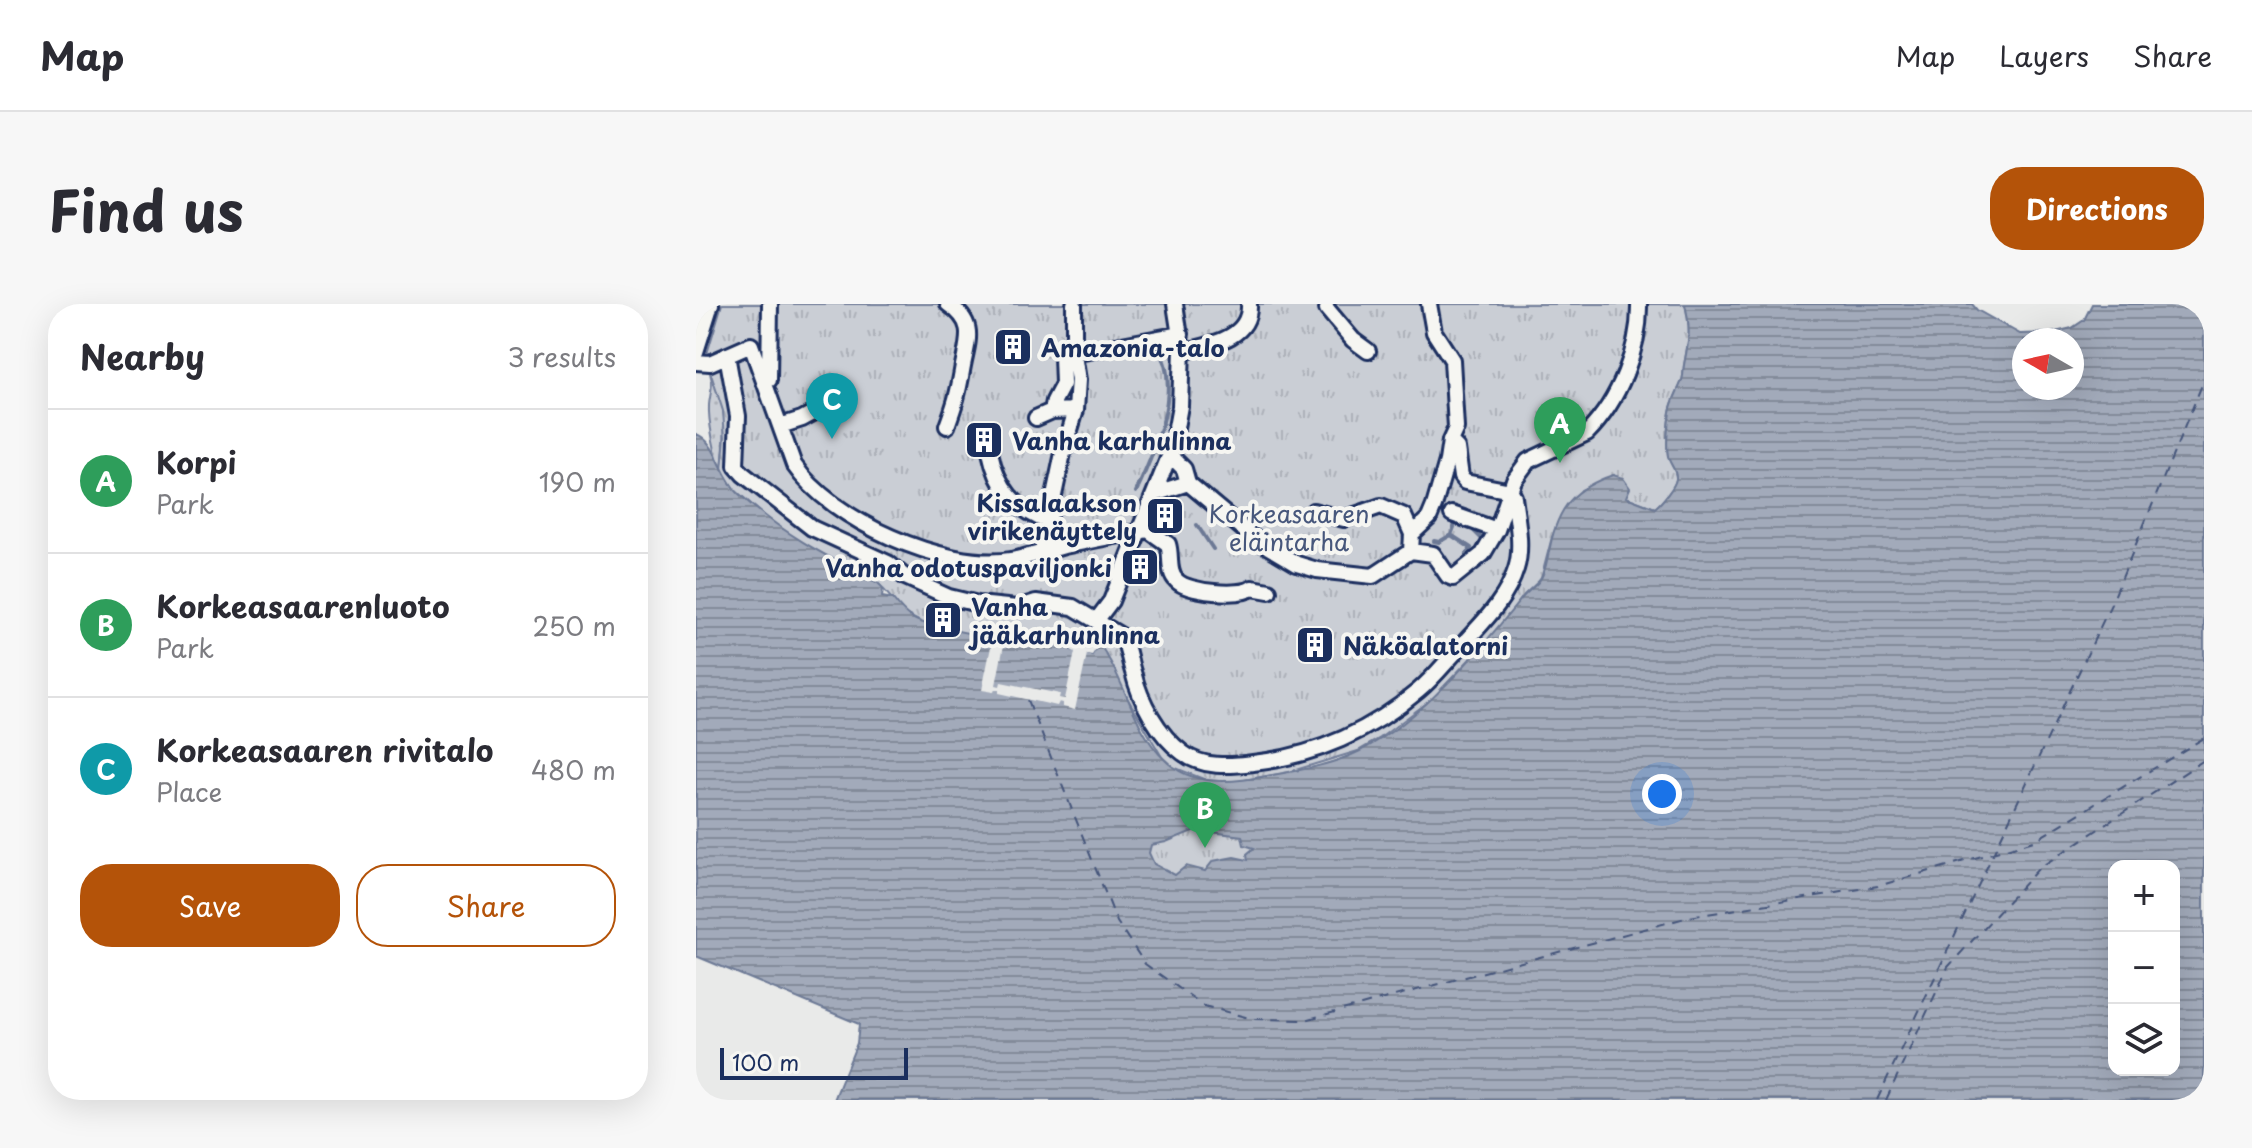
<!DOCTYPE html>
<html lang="en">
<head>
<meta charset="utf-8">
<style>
  body { margin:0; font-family:"Playpen Sans",sans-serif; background:#f7f7f7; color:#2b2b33 }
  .controls { position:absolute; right:24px; bottom:24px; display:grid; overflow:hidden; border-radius:16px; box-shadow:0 8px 32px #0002 }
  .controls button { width:72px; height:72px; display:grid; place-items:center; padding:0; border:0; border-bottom:2px solid #e1e1e2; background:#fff; color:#2b2b33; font:40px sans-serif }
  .compass { position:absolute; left:1316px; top:24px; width:72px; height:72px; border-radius:50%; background:#fff; box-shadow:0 8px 32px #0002; rotate:279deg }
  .scale { position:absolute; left:24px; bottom:20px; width:188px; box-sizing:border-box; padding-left:8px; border:4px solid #1b2f5e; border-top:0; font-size:22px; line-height:28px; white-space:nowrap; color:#1b2f5e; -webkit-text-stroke:6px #f6f6f2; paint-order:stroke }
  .you { position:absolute; left:966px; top:490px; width:28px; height:28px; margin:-20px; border:6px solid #fff; border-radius:50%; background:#1a73e8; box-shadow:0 0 0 12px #1a73e833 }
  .badge { display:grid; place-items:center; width:52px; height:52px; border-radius:50%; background:#b45309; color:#fff; font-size:26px; font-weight:700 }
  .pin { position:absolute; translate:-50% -66px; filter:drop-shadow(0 2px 4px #0008) }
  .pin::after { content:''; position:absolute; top:42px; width:28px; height:24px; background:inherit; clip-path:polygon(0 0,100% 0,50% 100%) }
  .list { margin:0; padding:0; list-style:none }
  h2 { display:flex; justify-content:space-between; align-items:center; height:104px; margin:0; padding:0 32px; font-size:34px }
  h2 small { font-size:26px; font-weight:400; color:#7c7c81 }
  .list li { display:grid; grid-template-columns:52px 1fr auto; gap:24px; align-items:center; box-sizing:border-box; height:144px; padding:0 32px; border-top:2px solid #e1e1e2 }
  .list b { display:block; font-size:30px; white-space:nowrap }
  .list p { margin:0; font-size:26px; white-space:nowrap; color:#7c7c81 }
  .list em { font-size:26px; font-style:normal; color:#7c7c81 }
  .actions { display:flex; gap:16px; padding:24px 32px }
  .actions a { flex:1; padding:18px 0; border:2px solid #b45309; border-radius:32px; text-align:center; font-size:28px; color:#b45309 }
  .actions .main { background:#b45309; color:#fff }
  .icon { flex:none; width:44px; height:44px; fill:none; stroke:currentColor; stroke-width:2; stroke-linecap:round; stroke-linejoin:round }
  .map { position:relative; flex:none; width:1508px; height:796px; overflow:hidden; border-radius:32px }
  header { display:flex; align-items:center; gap:48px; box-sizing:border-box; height:112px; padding:0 40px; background:#fff; border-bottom:2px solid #e1e1e2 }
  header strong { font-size:38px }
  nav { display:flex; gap:44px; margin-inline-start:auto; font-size:28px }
  .intro { display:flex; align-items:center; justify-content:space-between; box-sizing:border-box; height:192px; padding:0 48px }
  h1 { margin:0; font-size:56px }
  .button { padding:20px 36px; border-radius:32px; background:#b45309; color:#fff; font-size:28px; font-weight:700 }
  main { display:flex; gap:48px; padding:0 48px }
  aside { flex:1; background:#fff; border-radius:32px; box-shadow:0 8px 32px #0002 }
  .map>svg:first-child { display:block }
  .grass { fill:url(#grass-dots); stroke:#727e9a; stroke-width:2 }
  .park { fill:url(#park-tufts); stroke:#727e9a; stroke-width:2 }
  .water { fill:url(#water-rules); stroke:#6c7995; stroke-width:2; fill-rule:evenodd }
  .pier { fill:#e9eae9 }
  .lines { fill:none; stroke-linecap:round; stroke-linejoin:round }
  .stream { stroke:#6c7995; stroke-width:4 }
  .ferry { stroke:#44547a; stroke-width:2; stroke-dasharray:10 8; stroke-linecap:butt }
  .minor-casing { stroke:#1b2f5e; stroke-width:20 }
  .minor { stroke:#f6f6f2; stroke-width:14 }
  .labels { text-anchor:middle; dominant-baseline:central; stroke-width:8; stroke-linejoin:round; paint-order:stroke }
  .poi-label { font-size:24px; font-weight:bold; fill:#1b2f5e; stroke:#f6f6f2; text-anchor:start }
  .park-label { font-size:24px; fill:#47577c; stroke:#f6f6f2 }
</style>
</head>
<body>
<header>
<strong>Map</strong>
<nav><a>Map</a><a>Layers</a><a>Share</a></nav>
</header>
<div class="intro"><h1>Find us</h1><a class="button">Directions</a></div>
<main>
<aside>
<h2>Nearby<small>3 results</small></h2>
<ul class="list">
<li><span class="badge" style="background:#2e9e5b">A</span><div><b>Korpi</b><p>Park</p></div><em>190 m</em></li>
<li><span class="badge" style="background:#2e9e5b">B</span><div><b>Korkeasaarenluoto</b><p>Park</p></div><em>250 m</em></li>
<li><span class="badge" style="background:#0f9aa8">C</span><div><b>Korkeasaaren rivitalo</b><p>Place</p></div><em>480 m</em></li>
</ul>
<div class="actions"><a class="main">Save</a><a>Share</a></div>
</aside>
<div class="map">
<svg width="1508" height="796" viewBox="0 0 1508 796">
  <defs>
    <pattern id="grass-dots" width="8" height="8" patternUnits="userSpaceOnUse" patternTransform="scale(2)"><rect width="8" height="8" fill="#caced5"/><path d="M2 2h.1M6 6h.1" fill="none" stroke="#adb1b9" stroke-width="1.8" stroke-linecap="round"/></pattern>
    <pattern id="park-tufts" width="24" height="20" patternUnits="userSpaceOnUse" patternTransform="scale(2)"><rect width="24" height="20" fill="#caced5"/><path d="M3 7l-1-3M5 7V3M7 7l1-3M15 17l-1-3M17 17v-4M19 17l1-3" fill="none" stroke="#adb1b9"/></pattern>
    <pattern id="water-rules" width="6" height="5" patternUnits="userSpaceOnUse" patternTransform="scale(2)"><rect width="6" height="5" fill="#a2aaba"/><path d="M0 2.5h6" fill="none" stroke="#838b9a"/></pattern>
  </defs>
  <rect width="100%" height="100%" fill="#e9eae9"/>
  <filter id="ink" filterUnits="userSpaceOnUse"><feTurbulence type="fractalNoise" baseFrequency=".0125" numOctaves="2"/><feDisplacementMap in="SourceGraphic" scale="16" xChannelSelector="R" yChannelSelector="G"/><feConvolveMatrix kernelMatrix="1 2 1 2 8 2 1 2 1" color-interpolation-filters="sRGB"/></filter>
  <g filter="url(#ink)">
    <path class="grass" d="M14 69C33 97 29 134 26 166 19 154 12 115 13 101 14 89 18 81 14 69Z"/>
    <path class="park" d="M26 0H989C995 26 993 35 988 61 987 67 988 73 985 79 981 89 976 97 974 108 972 120 970 140 972 152 973 160 981 165 980 175 979 183 965 199 959 204L930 193 918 171 885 186 856 233 845 275 828 291 805 322 736 395 684 434 662 447 593 468 537 478 510 476 477 463 466 453 429 390 396 351 238 325 209 310 182 279 108 240 79 221 38 185 26 166 29 133 27 107 13 64 16 51 10 53Z
      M444 511 598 537 483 607 429 523Z"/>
    <path class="water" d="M989 0H1276L1281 6 1324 30 1355 29 1376 24 1388 16 1396 0H1508V796H138L161 739 163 720 0 652V130C20 136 25 173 42 189 85 229 130 252 182 279L187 284 186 293 197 295C210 312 218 318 239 322L238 325 250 328 252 325 317 338 324 330 344 327 378 333 375 346 396 351 403 340C429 374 437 425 468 455 495 483 536 479 571 472 601 467 636 461 664 447 728 414 781 349 826 294 831 288 838 283 843 277 850 269 851 254 854 243 862 203 878 184 917 171L927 174 934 184 930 193 959 204C965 199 979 183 980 175 981 165 973 160 972 152 970 140 972 121 974 108 976 97 981 89 985 79 988 73 987 67 988 61 993 35 995 26 989 0ZM1328 36H1376V84H1328ZM499 526 546 532 548 541 558 544 551 550 552 556 538 553 517 557 509 567 490 562 479 571 458 560 453 549 455 541 470 538ZM1418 562H1478V766H1418Z"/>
    <path class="pier" d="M379 329 382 333 380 343 383 344 393 346 401 337H405L396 351 391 350 379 406 367 403V399L363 398 361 402 303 389V386L299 385 298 388 286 386 297 333 309 336 300 381 304 382 305 378 364 390 363 394 369 395 379 348 375 346Z"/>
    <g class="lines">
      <path class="stream" d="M440 188C458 149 489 81 460 42
        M501 221 517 245
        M778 227 787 236
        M755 231 775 244 771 250 774 254
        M738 237 743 238 755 231 760 218
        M444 334 455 327"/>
      <path class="ferry" d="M332 396 421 618 449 660 508 702 557 715 609 716 993 613 1182 582 1338 537 1508 434
        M1181 796 1416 298 1508 76
        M1190 796 1252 663 1343 564 1508 456"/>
      <g class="minor-casing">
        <path id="minor" d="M631 5 657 36 672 47
          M0 48 15 0
          M486 48C513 41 555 35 553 0
          M31 51 42 112 40 162 47 170 116 224 192 259 209 273 253 293 282 300 321 304 340 298 377 303 427 333C432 344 433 355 437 368 444 397 462 431 487 449 506 464 534 462 557 459 618 452 675 427 722 387 739 373 752 355 768 339 788 317 811 295 820 265 827 243 821 216 818 193L815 187
          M0 58 14 59 55 41 98 161C135 216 248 267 315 256 332 253 350 247 368 242 396 236 424 231 452 226L472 240C476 252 471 268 481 277 492 288 544 293 556 284L573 287
          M73 76 74 0
          M356 107 358 97 367 80 366 52 485 30
          M340 114 356 107 380 106
          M84 122 106 115 141 96
          M251 122C259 100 262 90 266 67 271 37 282 20 252 0
          M754 137 761 144 765 173 769 178 815 187
          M294 148C301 183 319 206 354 218
          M474 151 488 165 492 179 559 235 601 260 621 266 677 272 715 247 716 230 733 214 738 202 751 157 754 137 760 124 756 56 738 28 733 0
          M458 190 492 179
          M617 207 648 215 685 202 708 212 716 230
          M756 210 801 226 818 176 832 157 891 129C923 97 944 44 943 0
          M715 247 737 250 752 272 757 274 787 250 801 226
          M346 248 367 149 380 106 382 76 378 51V0
          M400 317 415 297 476 145 484 102 486 45 479 0"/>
      </g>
      <use href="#minor" class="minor"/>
    </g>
  </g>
  <defs>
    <g id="building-square" transform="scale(2)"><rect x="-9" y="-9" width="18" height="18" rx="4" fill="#1b2f5e" stroke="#f6f6f2"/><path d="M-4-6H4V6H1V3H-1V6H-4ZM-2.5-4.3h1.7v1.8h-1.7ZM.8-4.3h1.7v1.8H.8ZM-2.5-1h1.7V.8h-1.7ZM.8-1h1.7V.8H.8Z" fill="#fff"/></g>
  </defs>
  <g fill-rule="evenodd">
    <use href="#building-square" x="317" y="43"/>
    <use href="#building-square" x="288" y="136"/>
    <use href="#building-square" x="469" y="212"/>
    <use href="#building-square" x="444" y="263"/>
    <use href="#building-square" x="247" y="316"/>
    <use href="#building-square" x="619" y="341"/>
  </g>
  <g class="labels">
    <g class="poi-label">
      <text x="345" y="43">Amazonia-talo</text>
      <text x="316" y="136">Vanha karhulinna</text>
      <text x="441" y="198" text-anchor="end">Kissalaakson<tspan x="441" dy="28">virikenäyttely</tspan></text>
      <text x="416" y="263" text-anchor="end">Vanha odotuspaviljonki</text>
      <text x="275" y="302">Vanha<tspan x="275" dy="28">jääkarhunlinna</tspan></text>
      <text x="647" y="341">Näköalatorni</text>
    </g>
    <g class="park-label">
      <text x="593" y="209">Korkeasaaren<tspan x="593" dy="28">eläintarha</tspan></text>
    </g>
  </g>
</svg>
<div class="controls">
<button>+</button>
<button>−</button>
<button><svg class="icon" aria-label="layers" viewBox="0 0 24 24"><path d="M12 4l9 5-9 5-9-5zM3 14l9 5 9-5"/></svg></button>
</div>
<svg class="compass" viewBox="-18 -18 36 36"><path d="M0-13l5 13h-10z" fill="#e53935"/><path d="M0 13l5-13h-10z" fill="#7c7c81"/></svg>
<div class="scale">100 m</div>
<div class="you"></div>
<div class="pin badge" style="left:864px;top:159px;background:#2e9e5b">A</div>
<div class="pin badge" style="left:509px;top:544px;background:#2e9e5b">B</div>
<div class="pin badge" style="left:136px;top:135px;background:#0f9aa8">C</div>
</div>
</main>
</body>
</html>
